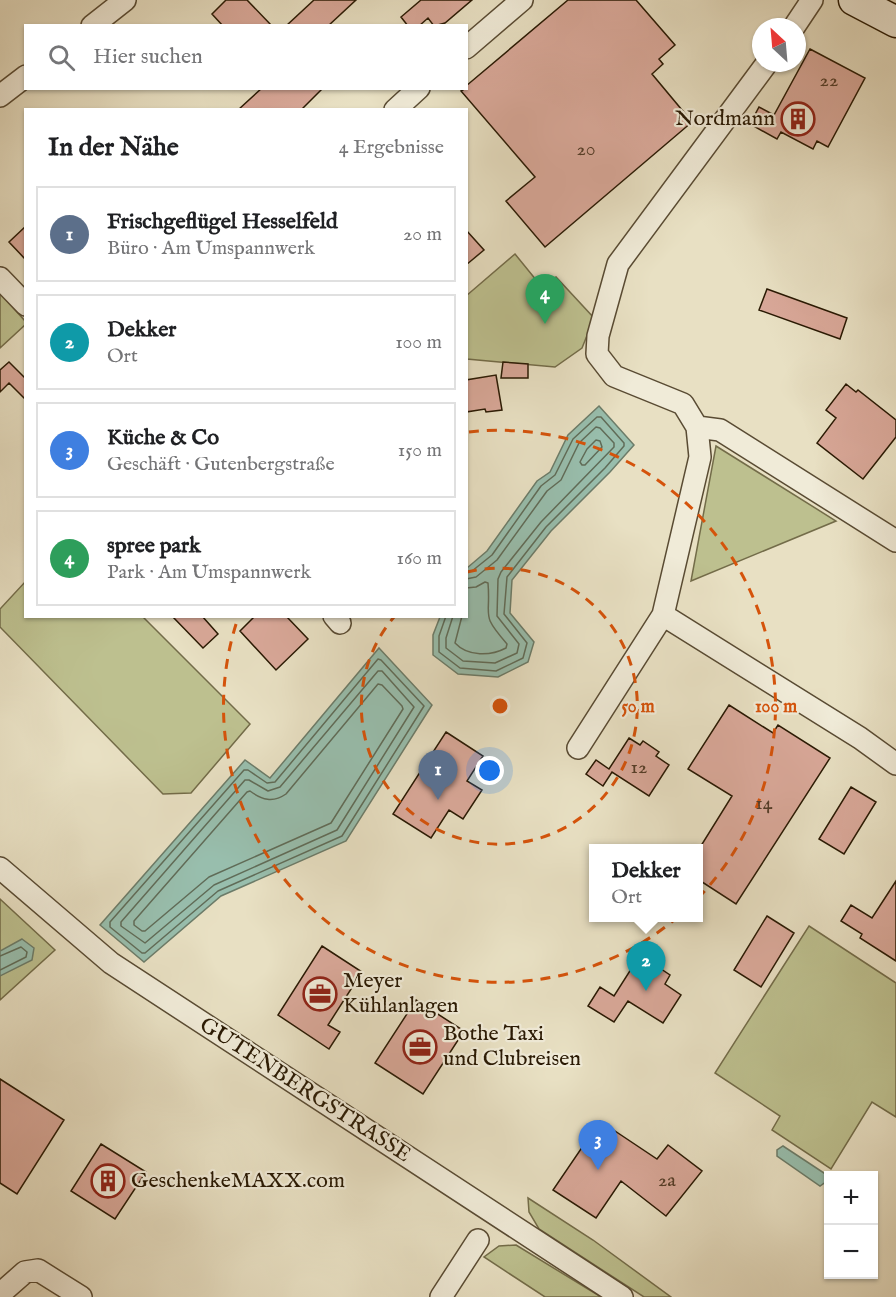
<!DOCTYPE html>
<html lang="de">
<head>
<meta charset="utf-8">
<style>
  body { margin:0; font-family:"IM FELL English",serif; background:#f2f2f2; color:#202124 }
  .controls { position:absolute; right:18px; bottom:18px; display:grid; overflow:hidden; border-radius:0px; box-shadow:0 2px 4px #0004 }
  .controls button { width:54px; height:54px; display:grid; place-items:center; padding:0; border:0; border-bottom:2px solid #e0e0e0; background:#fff; color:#202124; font:30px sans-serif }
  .compass { position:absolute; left:752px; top:18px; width:54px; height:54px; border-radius:50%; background:#fff; box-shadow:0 2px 4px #0004; rotate:334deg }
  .you { position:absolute; left:490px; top:771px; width:21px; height:21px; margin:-15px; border:4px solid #fff; border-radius:50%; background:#1a73e8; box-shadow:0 0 0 9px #1a73e833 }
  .badge { display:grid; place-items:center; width:39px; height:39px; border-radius:50%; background:#111827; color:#fff; font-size:20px; font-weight:700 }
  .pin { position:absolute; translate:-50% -50px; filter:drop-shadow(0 2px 3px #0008) }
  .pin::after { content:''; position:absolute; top:32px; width:21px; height:18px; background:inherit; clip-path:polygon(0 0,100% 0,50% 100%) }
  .popup { position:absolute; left:589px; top:844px; width:114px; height:78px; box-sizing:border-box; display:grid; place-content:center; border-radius:0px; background:#fff; filter:drop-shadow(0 2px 4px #0005); font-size:20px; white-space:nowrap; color:#757577 }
  .popup b { font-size:22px; color:#202124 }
  .popup::after { content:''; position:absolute; left:50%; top:100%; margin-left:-12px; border:12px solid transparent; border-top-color:#fff }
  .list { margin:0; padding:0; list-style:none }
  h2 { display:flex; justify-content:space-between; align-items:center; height:78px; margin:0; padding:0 24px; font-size:26px }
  h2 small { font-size:20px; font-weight:400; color:#757577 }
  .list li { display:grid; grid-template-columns:39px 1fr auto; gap:18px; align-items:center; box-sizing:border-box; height:96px; margin:0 12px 12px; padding:0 12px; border:2px solid #e0e0e0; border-radius:0px }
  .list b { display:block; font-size:22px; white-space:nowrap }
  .list p { margin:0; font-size:20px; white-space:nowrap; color:#757577 }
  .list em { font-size:20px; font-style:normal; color:#757577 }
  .icon { flex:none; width:33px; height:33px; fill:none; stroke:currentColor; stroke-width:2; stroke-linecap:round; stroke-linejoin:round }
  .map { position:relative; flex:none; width:896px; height:1297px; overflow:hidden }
  .search { position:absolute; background:#fff; box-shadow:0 2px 4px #0004; left:24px; top:24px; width:444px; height:66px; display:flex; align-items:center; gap:15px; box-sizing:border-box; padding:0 21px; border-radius:0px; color:#757577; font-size:22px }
  .panel { position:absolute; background:#fff; box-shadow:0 2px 4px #0004; left:24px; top:108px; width:444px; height:510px; border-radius:0px }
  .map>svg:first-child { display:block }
  .green { fill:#bdc08f; stroke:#736c49; stroke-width:1.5 }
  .water { fill:#98bead; stroke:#6c7c69; stroke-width:1.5 }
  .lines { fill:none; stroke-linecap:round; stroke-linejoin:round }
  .shore { stroke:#606c58; stroke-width:1.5 }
  .building { fill:#d9a899; stroke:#291903; stroke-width:1.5 }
  .street-casing { stroke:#594b33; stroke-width:24 }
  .secondary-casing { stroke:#291903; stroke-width:33 }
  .street { stroke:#f0ebd8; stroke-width:21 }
  .secondary { stroke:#f0ebd8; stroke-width:30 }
  .ring { fill:none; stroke:#d5530b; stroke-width:3; stroke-dasharray:10 8 }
  .labels { text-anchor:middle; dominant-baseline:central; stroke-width:4.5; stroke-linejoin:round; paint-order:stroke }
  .number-label { font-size:20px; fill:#553d28 }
  .poi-label { font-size:22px; fill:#291903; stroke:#f0ebd8; text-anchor:start }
  .street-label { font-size:22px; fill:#291903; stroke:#f0ebd8 }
  .centre { fill:#d5530b; stroke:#f0ebd8; stroke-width:3 }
  .ring-label { font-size:18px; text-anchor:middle; font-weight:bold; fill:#d5530b; stroke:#f0ebd8; stroke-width:4.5; stroke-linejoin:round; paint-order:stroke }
</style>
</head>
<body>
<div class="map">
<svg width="896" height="1297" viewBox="0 0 896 1297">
  <rect width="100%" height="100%" fill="#e8e0c3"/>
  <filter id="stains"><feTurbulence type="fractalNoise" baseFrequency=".00333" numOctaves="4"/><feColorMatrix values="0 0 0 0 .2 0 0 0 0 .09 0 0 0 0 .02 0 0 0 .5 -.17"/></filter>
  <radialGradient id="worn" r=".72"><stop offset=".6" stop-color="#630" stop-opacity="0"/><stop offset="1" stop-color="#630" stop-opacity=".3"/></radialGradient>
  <path class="green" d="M515 254 541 286 556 277 594 318 582 348 555 367 467 359 466 296Z
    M0 293 25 321 26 324 0 348Z
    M716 446 836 521 691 581Z
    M25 582 26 616 143 617 250 724 191 793 163 794 0 627V609Z
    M0 899 55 950 0 1000Z
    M809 926 896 983V1117L872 1102 831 1169 772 1130 780 1116 715 1073Z
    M528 1198 593 1240 671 1297H644L539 1229 529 1212Z
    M516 1245 601 1297H545L484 1257 499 1246Z"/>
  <path class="water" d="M599 406 634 445 610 472 551 531 512 580 510 613 534 642 528 662 498 677 458 674 433 655V635L440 617 466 616 467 568 487 551 537 481 550 472 568 435Z
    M379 648 432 705 346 841 221 896 144 962 100 925 245 760 270 778Z
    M22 939 34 948 32 960 0 976V951Z
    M783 1146 827 1175V1181L820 1186 777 1156V1150Z"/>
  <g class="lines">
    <path class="shore" d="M596 440 600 441 602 447 585 465H582L580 462 587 449Z
      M446 616 439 636V652L460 668 496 671 523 658 527 643 504 614 507 577 546 527 605 468 624 446V443L601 417H597L573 439 555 475 541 486 492 555 472 571 466 572
      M453 616 446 638V648L463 661 495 663 517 653 519 644 497 616 498 579 501 572 541 522 614 447V443L600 428 596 427 579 443 561 480 547 491 497 560 476 577 466 579
      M462 616 455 643C468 657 491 656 506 648L507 644C480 613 491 619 488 583L485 582 476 587 466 588
      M378 659 381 660 424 706 342 836 218 891 145 953H142L110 927V922L244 770H248L267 783 275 782Z
      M378 671H382L414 707 337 830 214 885 145 943 121 926V922L245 780H249L268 791 280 787Z
      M378 684 382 685 402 706 403 709 331 823 209 877 145 931H142L134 925V921L247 792 250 791C262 800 273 803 286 794Z
      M0 956 21 947 27 952 26 957 0 970"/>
  </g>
  <path class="building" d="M226 0H247L272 26H223L212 14Z
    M314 0H356L328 26H286Z
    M421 0H472L445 23 434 26 428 18 419 26H408L401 17Z
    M568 0H636L675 45 659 59 663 64 652 74 692 122 545 247 506 201 535 177 461 91 466 88V86Z
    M810 49 865 78 828 147 817 141 813 149 781 132 777 139 750 124 759 107 774 115Z
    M262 88H323L301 110H238Z
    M26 226V260L9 242Z
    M466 230 484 250 466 265Z
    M767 289 847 318 840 339 759 310Z
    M9 362 26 379V400L9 383 0 392V370Z
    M503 362 528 364V378H501Z
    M496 375 502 410 486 412 485 409 466 412V380Z
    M846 384 856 392 858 390 896 420V437L863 479 817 443 836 418 826 410Z
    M172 616H202L218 634 203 648Z
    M255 616H286L308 639 276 670 240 631Z
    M729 705 773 733 778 725 830 758 736 904 699 880V849L732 796 688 769Z
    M446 732 483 756 467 781 482 790 463 819 449 810 431 838 393 814Z
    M629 738 640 745 643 741 659 752 656 756 669 765 649 796 612 772 603 786 586 774 596 760 609 769Z
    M851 787 876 802 844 854 819 839Z
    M896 881V961L860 938 862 934 841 921 851 905 872 918Z
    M767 916 794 933 761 987 734 970Z
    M322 946 362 972 328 1025 340 1032 329 1049 278 1015Z
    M640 955 670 975 665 984 681 995 663 1023 628 1001 614 1022 588 1006 600 987 614 996Z
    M416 1000 464 1031 423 1094 375 1063Z
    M0 1079 64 1120 17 1194 0 1183Z
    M600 1121 657 1159 668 1145 702 1171 666 1216 621 1181 596 1218 553 1190Z
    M101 1144 146 1172 115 1219 71 1191Z"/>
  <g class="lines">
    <g class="street-casing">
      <path id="street" d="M92 26 125 0
        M794 27 812 0
        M466 48 522 0
        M767 63 618 264 598 336 597 354 614 376 683 404 697 427 700 457 663 615 860 738 896 764
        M0 96 26 76
        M395 110 419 88
        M0 278 26 305
        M697 427 720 430 896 541
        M334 616 340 623
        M578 748 663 615
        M0 868 111 963 622 1297
        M0 1294 25 1272 38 1270 81 1297
        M441 1297 478 1240"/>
    </g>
    <g class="secondary-casing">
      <path id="secondary" d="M854 0 896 22"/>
    </g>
    <use href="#street" class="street"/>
    <use href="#secondary" class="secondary"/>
  </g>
  <g class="ring">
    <path d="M467 572A138 138 0 1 1 394 617"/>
    <path d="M469 432A276 276 0 1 1 238 618"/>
  </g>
  <defs>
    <g id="building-ring" transform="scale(1.725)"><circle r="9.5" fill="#f0ebd8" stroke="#8f2418" stroke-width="1.5"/><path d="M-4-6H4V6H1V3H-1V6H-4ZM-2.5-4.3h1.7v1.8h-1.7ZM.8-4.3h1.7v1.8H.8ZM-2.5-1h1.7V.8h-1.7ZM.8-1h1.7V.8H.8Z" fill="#8f2418"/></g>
    <g id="office-ring" transform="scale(1.725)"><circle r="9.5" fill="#f0ebd8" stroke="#8f2418" stroke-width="1.5"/><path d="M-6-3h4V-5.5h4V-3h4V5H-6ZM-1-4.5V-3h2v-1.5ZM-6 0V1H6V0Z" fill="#8f2418"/></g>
  </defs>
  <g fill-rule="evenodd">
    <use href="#building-ring" x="798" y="119"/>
    <use href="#office-ring" x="320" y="994"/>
    <use href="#office-ring" x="420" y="1047"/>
    <use href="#building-ring" x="108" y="1181"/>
  </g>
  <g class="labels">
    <g class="number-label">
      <text x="829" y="80">22</text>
      <text x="586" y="149">20</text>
      <text x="639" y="767">12</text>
      <text x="764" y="803">14</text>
      <text x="667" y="1180">2a</text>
    </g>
    <g class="poi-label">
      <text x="775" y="119" text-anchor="end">Nordmann</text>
      <text x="343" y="981">Meyer<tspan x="343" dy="25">Kühlanlagen</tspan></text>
      <text x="443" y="1034">Bothe Taxi<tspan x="443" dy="25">und Clubreisen</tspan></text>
      <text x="131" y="1181">GeschenkeMAXX.com</text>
    </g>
    <g class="street-label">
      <text transform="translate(305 1090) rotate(33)">GUTENBERGSTRASSE</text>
    </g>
  </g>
  <circle cx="500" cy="706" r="9" class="centre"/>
  <g class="ring-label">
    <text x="638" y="712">50 m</text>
    <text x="776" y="712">100 m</text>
  </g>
  <rect width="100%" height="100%" filter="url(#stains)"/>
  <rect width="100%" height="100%" fill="url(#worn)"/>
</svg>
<div class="controls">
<button>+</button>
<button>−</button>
</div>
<svg class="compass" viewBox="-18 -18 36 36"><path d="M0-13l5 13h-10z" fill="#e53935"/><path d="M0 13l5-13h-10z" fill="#757577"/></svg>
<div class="you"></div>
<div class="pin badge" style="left:438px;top:800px;background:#5c6f8a">1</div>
<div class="pin badge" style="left:646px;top:991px;background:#0f9aa8">2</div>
<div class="popup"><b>Dekker</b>Ort</div>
<div class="pin badge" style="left:598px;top:1170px;background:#3f7fe0">3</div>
<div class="pin badge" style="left:545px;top:324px;background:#2e9e5b">4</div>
<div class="search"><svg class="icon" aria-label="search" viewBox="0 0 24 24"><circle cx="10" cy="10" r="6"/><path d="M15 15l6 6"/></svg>Hier suchen</div>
<section class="panel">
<h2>In der Nähe<small>4 Ergebnisse</small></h2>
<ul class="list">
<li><span class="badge" style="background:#5c6f8a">1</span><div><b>Frischgeflügel Hesselfeld</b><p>Büro · Am Umspannwerk</p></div><em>20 m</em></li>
<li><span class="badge" style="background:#0f9aa8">2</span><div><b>Dekker</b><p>Ort</p></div><em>100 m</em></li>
<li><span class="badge" style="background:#3f7fe0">3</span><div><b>Küche &amp; Co</b><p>Geschäft · Gutenbergstraße</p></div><em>150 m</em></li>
<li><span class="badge" style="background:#2e9e5b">4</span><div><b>spree park</b><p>Park · Am Umspannwerk</p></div><em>160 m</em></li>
</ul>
</section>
</div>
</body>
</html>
